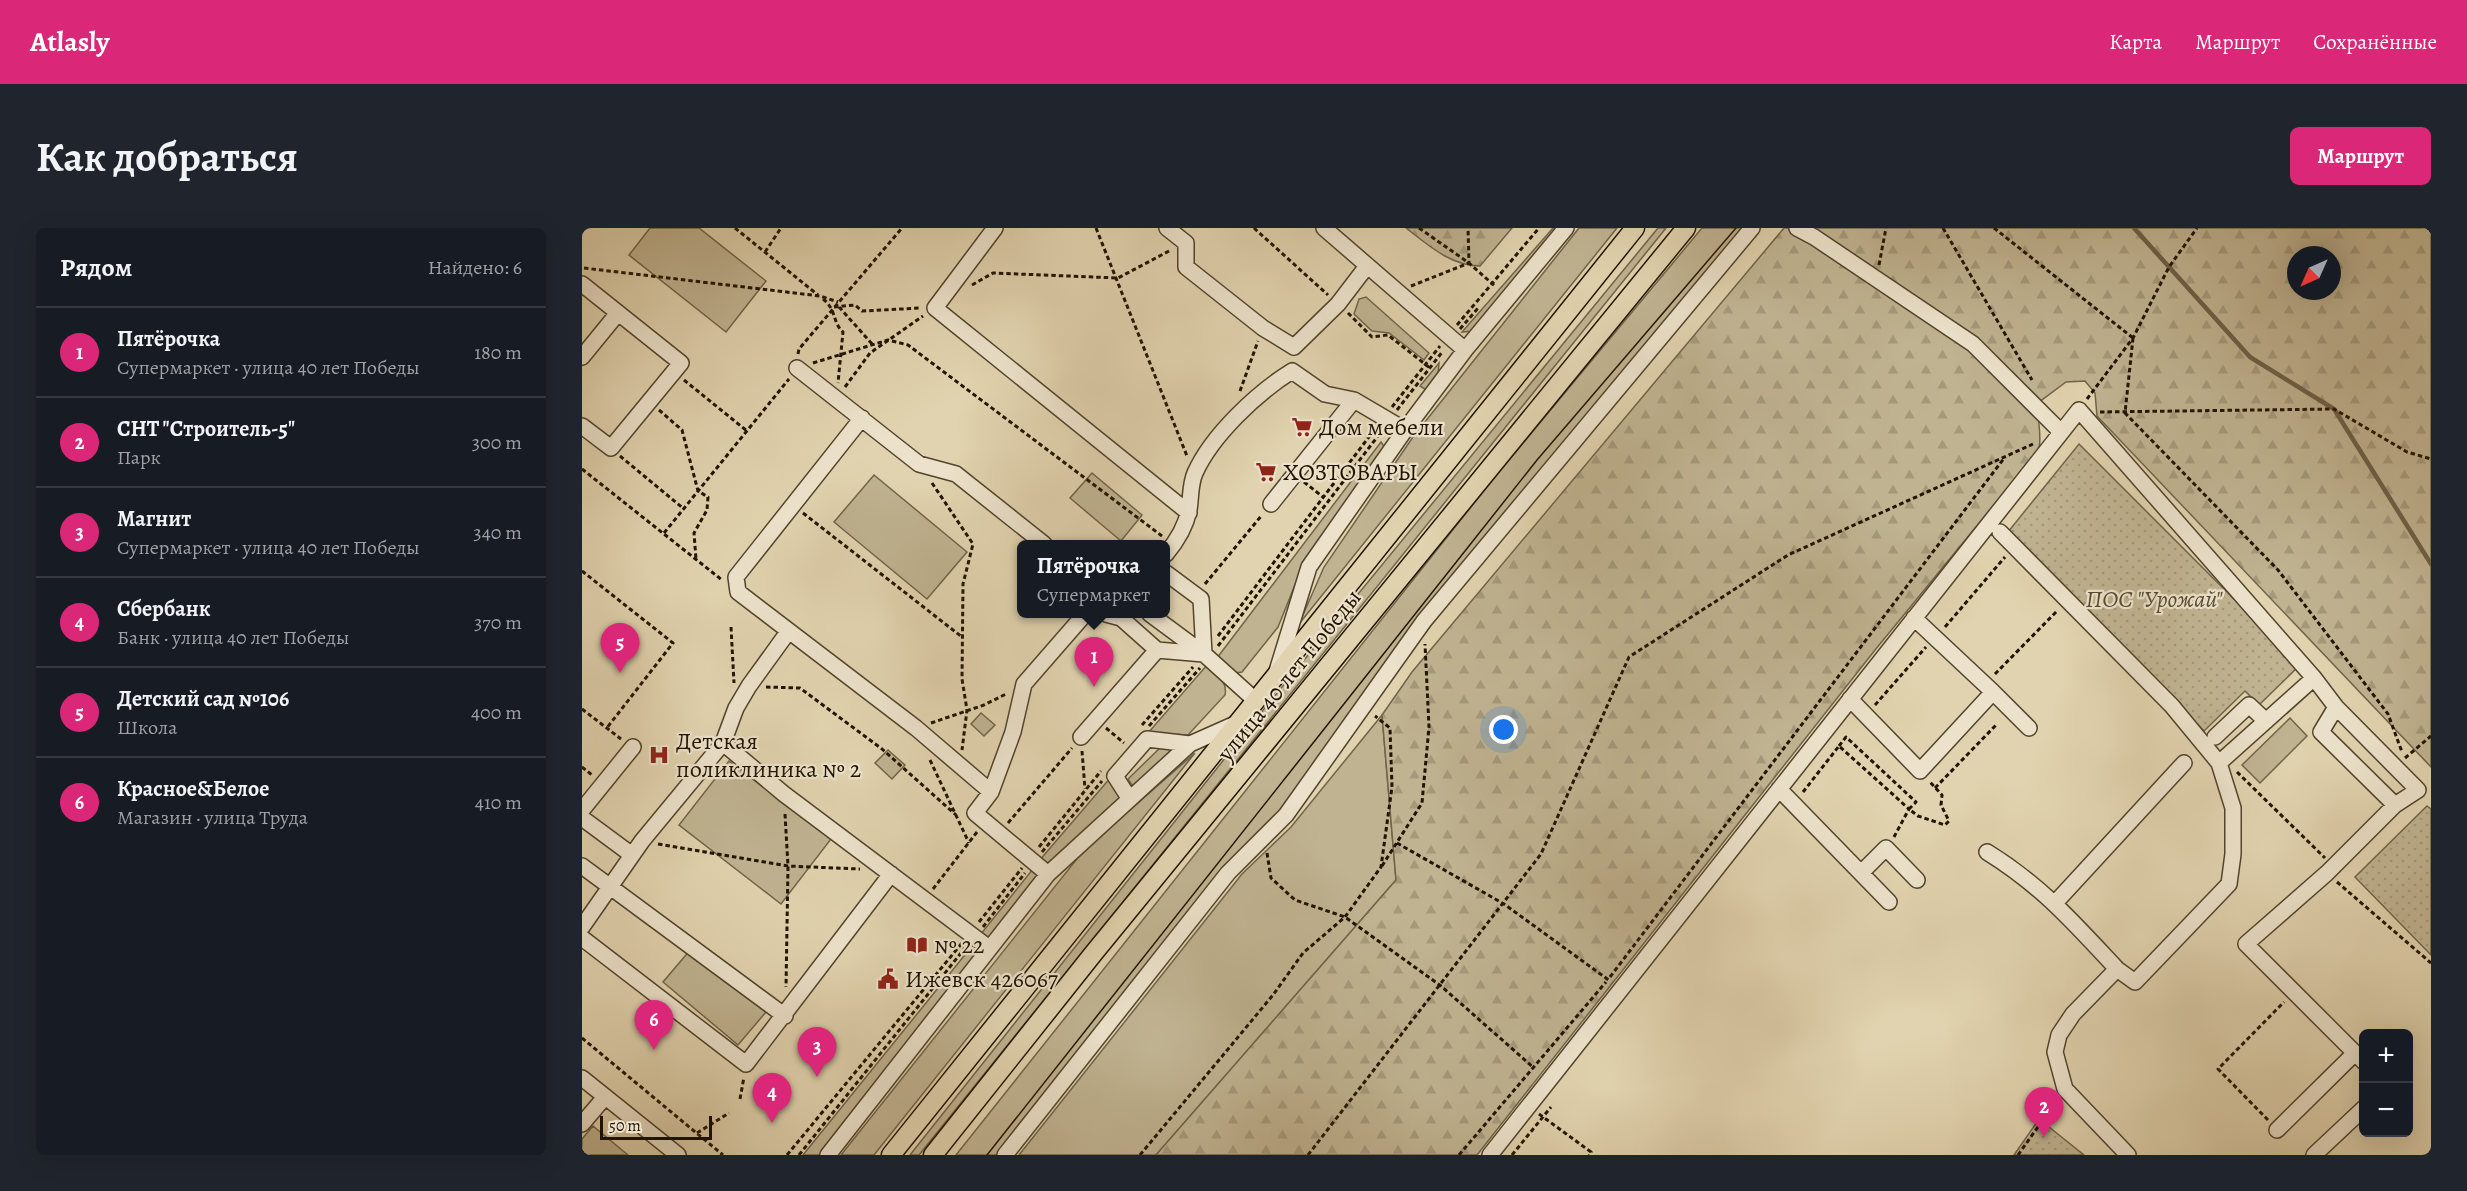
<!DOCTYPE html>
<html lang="ru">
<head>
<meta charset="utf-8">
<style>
  body { margin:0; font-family:Alegreya,serif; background:#20242c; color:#f1f3f6 }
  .controls { position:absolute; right:18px; bottom:18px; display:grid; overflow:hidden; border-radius:9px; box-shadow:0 6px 24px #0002 }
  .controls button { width:54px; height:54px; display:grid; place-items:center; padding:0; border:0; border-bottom:2px solid #363941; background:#171b24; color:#f1f3f6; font:30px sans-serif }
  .compass { position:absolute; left:1705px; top:18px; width:54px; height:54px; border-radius:50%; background:#171b24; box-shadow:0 6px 24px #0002; rotate:225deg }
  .scale { position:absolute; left:18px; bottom:15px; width:112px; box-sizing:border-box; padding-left:6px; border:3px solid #211401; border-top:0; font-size:16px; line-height:21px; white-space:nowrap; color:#211401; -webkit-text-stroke:4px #ece2cb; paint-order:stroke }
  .you { position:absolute; left:922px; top:502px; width:21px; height:21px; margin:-15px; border:4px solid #fff; border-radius:50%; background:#1a73e8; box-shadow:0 0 0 9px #1a73e833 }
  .badge { display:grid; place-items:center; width:39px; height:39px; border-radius:50%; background:#db2777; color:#fff; font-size:20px; font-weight:700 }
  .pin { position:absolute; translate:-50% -50px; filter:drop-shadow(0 2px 3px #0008) }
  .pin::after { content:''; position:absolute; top:32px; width:21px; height:18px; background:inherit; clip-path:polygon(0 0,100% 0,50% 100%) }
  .popup { position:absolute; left:435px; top:312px; width:153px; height:78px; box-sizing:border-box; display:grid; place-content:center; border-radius:9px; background:#171b24; filter:drop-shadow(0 2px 4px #0005); font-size:20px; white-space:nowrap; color:#9ea1a6 }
  .popup b { font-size:22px; color:#f1f3f6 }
  .popup::after { content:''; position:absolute; left:50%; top:100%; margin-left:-12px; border:12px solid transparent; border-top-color:#171b24 }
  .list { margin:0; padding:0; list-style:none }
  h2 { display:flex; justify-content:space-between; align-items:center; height:78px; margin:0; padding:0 24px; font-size:26px }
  h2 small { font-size:20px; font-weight:400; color:#9ea1a6 }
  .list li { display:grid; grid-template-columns:39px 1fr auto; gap:18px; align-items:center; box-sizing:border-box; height:90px; padding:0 24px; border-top:2px solid #363941 }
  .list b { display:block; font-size:22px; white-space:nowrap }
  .list p { margin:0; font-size:20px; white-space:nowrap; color:#9ea1a6 }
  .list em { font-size:20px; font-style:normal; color:#9ea1a6 }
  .map { position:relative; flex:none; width:1849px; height:927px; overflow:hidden; border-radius:9px }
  header { display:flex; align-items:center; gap:36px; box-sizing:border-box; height:84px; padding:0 30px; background:#db2777; color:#fff }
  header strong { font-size:28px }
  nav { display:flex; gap:33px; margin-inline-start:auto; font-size:21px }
  .intro { display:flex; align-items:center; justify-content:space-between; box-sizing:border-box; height:144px; padding:0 36px }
  h1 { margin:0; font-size:42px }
  .button { padding:15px 27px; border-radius:9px; background:#db2777; color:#fff; font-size:21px; font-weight:700 }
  main { display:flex; gap:36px; padding:0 36px }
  aside { flex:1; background:#171b24; border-radius:9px; box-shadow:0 6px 24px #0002 }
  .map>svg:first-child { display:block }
  .green { fill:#c0b391; stroke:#706449; stroke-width:1.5 }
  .forest { fill:url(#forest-firs); stroke:#706449; stroke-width:1.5; fill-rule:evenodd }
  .garden { fill:url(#garden-dots); stroke:#706449; stroke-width:1.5 }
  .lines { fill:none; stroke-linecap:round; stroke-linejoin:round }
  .stream { stroke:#6d6046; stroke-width:4.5 }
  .minor-casing { stroke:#51442c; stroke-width:18 }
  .major-casing { stroke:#211401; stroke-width:21 }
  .path { stroke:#211401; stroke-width:3; stroke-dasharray:4.5 3; stroke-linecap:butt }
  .minor { stroke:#ece2cb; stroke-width:15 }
  .major { stroke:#e1d3af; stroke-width:18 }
  .tram { stroke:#211401; stroke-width:1.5 }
  .labels { text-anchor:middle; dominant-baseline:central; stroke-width:4.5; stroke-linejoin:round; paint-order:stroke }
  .poi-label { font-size:24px; fill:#211401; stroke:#ece2cb; text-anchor:start }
  .park-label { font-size:24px; font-style:italic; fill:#594c33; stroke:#ece2cb }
  .street-label { font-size:24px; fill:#211401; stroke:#ece2cb }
</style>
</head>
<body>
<header>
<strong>Atlasly</strong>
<nav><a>Карта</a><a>Маршрут</a><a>Сохранённые</a></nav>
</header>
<div class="intro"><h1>Как добраться</h1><a class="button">Маршрут</a></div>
<main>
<aside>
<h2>Рядом<small>Найдено: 6</small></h2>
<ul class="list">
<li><span class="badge">1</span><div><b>Пятёрочка</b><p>Супермаркет · улица 40 лет Победы</p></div><em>180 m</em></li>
<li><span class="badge">2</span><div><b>СНТ &quot;Строитель-5&quot;</b><p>Парк</p></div><em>300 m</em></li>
<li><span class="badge">3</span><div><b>Магнит</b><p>Супермаркет · улица 40 лет Победы</p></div><em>340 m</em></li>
<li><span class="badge">4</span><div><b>Сбербанк</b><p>Банк · улица 40 лет Победы</p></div><em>370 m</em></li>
<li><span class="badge">5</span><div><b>Детский сад №106</b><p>Школа</p></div><em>400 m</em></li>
<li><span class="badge">6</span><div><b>Красное&amp;Белое</b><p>Магазин · улица Труда</p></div><em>410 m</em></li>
</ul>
</aside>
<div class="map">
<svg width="1849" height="927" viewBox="0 0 1849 927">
  <defs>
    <pattern id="forest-firs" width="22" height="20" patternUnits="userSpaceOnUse" patternTransform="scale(1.5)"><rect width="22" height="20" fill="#c0b391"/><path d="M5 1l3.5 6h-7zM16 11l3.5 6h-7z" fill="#a5997b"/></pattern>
    <pattern id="garden-dots" width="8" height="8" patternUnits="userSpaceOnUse" patternTransform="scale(1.5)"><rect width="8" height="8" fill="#c0b391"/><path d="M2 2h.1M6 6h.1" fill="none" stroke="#a5997b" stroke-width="1.8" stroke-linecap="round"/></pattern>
  </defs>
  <rect width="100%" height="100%" fill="#e1d3af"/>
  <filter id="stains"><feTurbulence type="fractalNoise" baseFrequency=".00333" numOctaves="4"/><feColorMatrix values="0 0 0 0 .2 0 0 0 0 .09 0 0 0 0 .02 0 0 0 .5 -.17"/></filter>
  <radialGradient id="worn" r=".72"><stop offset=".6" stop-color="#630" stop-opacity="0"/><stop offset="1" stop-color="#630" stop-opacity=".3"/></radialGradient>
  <path class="green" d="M68 0H117L184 53 144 104 47 27Z
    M971 0H979L892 103 880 104Z
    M997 0H1035L717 396 742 339 831 209Z
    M1076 0H1084L337 927H328L686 476Z
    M1120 0H1161L704 582 656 627 415 927H374L916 245Z
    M784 69 847 125 842 132 807 105 790 103 772 86 777 71Z
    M857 135 856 146 846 163 838 158Z
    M799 214 803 220 723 332 696 399 660 444 652 445 635 430Z
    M510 245 560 287 539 313 488 270Z
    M292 247 385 324 345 371 252 294Z
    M625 437C634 446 646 453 643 467L606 507 566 505Z
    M399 485 413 497 402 508 389 496Z
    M800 487 814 652 574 927H437L660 646 709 599Z
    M1708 490 1725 508 1678 555 1660 537Z
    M581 517 595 519 552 560 546 551Z
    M306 522 323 537 310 551 293 535Z
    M613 525 292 927H259L502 622Z
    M147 533 249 611 199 676 97 597Z
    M529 549 540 570 466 640 457 633Z
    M451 641 459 648 407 713 398 707Z
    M109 721 184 784 156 817 81 754Z
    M386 723 395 730 239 927H221Z
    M11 898 46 927H0V911Z"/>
  <path class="forest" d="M824 0H930L898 38C869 38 846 17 824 0Z
    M1202 0H1849V539L1515 188 1513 165 1503 153 1484 154 1456 175C1455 192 1460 205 1457 222L1293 422 895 927H574L814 652 800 487 830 444ZM1714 27H1750V63H1714Z"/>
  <path class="garden" d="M1497 216 1718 437 1677 477 1663 463 1622 503 1426 304Z
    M1845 578 1849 581V727L1773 649Z
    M1457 891 1502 927H1432Z"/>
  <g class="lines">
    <path class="stream" d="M1552 0 1668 129 1752 181 1849 336"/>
    <g class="minor-casing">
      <path id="minor" d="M413 0 353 80 607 285
        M585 0 604 15V39L681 100 712 119 756 76 785 38
        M742 0 883 122
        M1215 0 1232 9 1391 116 1479 204
        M0 56 99 135 29 220 0 198
        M0 129 36 85
        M215 140 337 236 374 246 462 316
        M280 190 154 349 156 364 334 500 409 564
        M689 276 772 172
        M1418 304 1590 478 1637 535 1651 580V626L1647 656 1553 754 1535 741
        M584 326C594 314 604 297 607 282 609 270 608 256 613 245 630 207 675 165 710 143L743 166 772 172 823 202
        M524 386 539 390 575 422 622 426 619 371 584 345
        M568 386 622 426 673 472
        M1332 390 1411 464
        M695 443 727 339 823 202 883 122 984 0
        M1268 471 1338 543 1411 464 1447 500
        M1754 479 1739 504 1813 577 1745 645 1664 716 1782 834
        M499 509 575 422
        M1633 509 1667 477 1684 493
        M141 515 202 566 407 720
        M1637 535 1732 450
        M1197 561 1307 674
        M547 570 533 548 565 511 608 516
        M0 582 51 519
        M0 590 50 627
        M1405 624C1460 658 1492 695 1535 741L1491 786 1477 807 1473 824 1483 861 1546 927
        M0 638 203 788
        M1279 645 1304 620 1335 652
        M466 646 393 585 409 564 431 504 442 456 503 386
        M1474 674 1602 535
        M0 699 60 613 141 515 154 480 167 458 206 404
        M0 710 164 836 309 646
        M0 850 96 927
        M0 896 23 869
        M1695 902 1773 825
        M246 927 466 646 608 516 653 496
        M423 927 646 645 704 587 842 393 1170 0
        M908 927 1497 182 1732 450 1754 479 1836 562 1813 577
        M1732 927 1782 880"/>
    </g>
    <g class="major-casing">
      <path id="major" d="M309 927 1053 0
        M351 927 511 726 1104 0"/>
    </g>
    <path class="path" d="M153 0 236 67
      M514 0 605 228
      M672 0 746 67
      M837 0 887 35 914 59
      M1361 0 1450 152
      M1412 0 1551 110
      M0 2 1 0
      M183 24 199 0
      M1297 37 1304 0
      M2 40 238 68 256 74
      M390 57 411 45 536 50 589 22
      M829 58 887 35 886 0
      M241 71C255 82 250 94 261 104L256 155
      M252 79 273 77 280 83 339 80
      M257 79 291 117
      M766 85 790 109 806 107 848 140
      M875 97 957 0
      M878 101 897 79
      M1551 110 1543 185 1696 342 1806 486 1820 524
      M216 126 217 121 320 0
      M231 135 306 112 326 117 580 308
      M102 152 165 203
      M263 159 288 125 341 88
      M658 163 676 113
      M1505 171 1551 110 1587 39 1615 0
      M810 179 858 118
      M77 182 100 202 116 263 126 269 125 282 112 305 114 331
      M815 182 861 123
      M1518 184 1752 181 1825 224 1849 231
      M38 228 102 281
      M0 241 140 352
      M722 254 741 269
      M350 255 391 316 381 356 380 451 385 482 380 522
      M221 285 380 409
      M82 305 207 151
      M0 343 91 415 24 501
      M623 356 680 287
      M149 399 152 455
      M1363 399 1423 329
      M636 408 793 201
      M636 418 799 204
      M1413 446 1476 382
      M184 459 218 460 300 521 374 587
      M1293 477 1344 419
      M0 481 39 511
      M349 495 402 477 424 466
      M560 497 611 439
      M567 498 618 440
      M524 500 542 515
      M1257 518 1264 509 1334 574 1327 581 1336 588 1363 597 1367 593 1359 577 1360 567 1348 554
      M500 523 503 561
      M1823 530 1849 508
      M348 532 387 615
      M0 539 10 547
      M1655 544 1743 630
      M1353 560 1415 496
      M1221 564 1257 518 1327 581 1312 609
      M203 586 206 638 204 759
      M426 595 490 520
      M815 615 922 676 1028 753
      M76 616 206 638 278 641
      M457 619 519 543
      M460 624 520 553
      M685 625 689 650 713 672 763 689 859 758 952 840
      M800 638 840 575 847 499 843 416
      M1755 654 1849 735
      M351 661 395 604
      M397 694 440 640
      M401 699 443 645
      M1028 749 1423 229
      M0 810 141 927
      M158 871 162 849
      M957 886 1009 924 1007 927
      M1686 892 1636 841 1702 774
      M115 905 147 885
      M205 927 380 715
      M217 927 383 720
      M558 927 691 767 721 725 763 689 799 639 810 559 808 500 793 488
      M726 927 959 626 1047 429 1206 327 1451 216
      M877 927 1024 754
      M930 927 969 879
      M1436 927 1475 872"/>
    <use href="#minor" class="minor"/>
    <use href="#major" class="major"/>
    <path class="tram" d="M405 927 955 232 1154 0"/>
  </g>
  <defs>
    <g id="supermarket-bare" transform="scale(1.62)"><path d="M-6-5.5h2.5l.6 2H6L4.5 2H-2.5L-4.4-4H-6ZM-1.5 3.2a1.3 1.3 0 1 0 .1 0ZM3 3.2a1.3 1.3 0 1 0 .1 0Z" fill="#8f2418" stroke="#ece2cb" stroke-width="2.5" paint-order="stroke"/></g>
    <g id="hospital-bare" transform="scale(1.62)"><path d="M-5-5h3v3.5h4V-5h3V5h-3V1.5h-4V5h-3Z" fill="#8f2418" stroke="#ece2cb" stroke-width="2.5" paint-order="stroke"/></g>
    <g id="library-bare" transform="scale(1.62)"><path d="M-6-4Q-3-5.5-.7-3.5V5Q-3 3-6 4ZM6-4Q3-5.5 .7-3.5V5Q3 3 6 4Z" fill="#8f2418" stroke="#ece2cb" stroke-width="2.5" paint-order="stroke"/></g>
    <g id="civic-bare" transform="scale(1.62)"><path d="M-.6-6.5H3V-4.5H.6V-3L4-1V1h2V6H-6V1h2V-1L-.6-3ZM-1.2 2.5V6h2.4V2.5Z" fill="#8f2418" stroke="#ece2cb" stroke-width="2.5" paint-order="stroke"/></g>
  </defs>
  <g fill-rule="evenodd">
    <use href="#supermarket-bare" x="720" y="199"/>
    <use href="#supermarket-bare" x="684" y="244"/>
    <use href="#hospital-bare" x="77" y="527"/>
    <use href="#library-bare" x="335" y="717"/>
    <use href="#civic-bare" x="306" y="751"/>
  </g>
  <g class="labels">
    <g class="poi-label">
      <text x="737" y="199">Дом мебели</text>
      <text x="701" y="244">ХОЗТОВАРЫ</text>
      <text x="94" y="513">Детская<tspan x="94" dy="28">поликлиника № 2</tspan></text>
      <text x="352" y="717">№ 22</text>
      <text x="323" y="751">Ижевск 426067</text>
    </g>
    <g class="park-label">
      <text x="1572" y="371">ПОС "Урожай"</text>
    </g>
    <g class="street-label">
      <text transform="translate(707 447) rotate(-51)">улица 40 лет Победы</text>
    </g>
  </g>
  <rect width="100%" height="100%" filter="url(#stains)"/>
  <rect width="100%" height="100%" fill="url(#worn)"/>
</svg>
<div class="controls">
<button>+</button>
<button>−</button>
</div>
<svg class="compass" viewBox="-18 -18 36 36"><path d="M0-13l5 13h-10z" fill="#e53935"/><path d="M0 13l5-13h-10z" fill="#9ea1a6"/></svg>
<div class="scale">50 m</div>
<div class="you"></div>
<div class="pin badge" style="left:512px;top:459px">1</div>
<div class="popup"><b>Пятёрочка</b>Супермаркет</div>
<div class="pin badge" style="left:1462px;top:909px">2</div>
<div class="pin badge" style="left:235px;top:849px">3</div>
<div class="pin badge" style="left:190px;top:895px">4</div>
<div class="pin badge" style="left:38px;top:445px">5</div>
<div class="pin badge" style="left:72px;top:822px">6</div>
</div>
</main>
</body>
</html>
